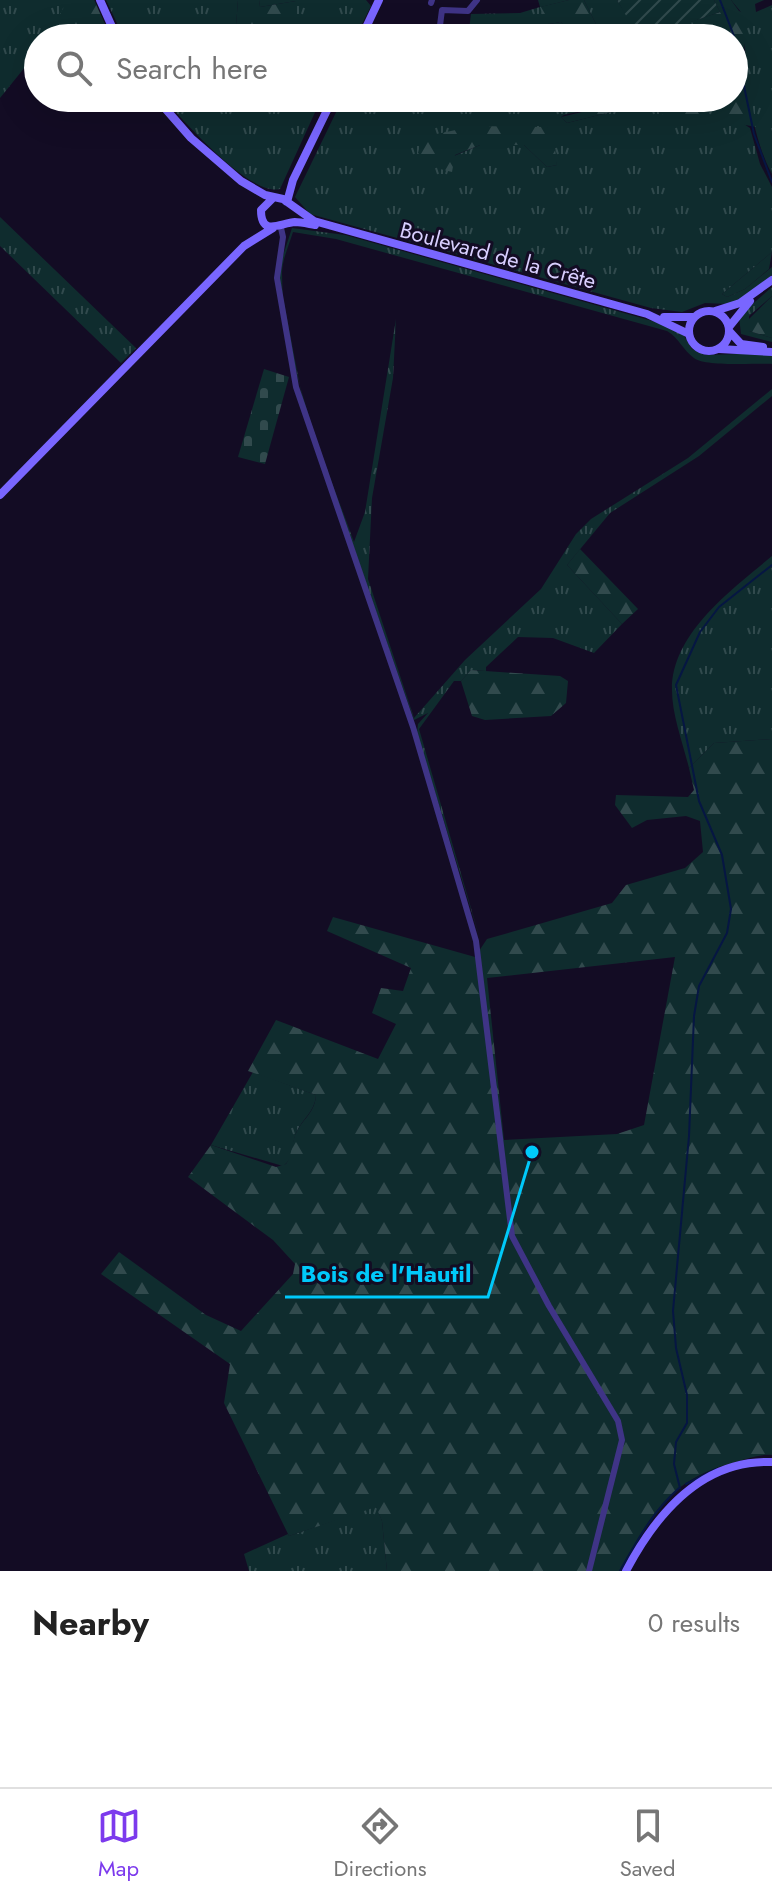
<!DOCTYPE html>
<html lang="en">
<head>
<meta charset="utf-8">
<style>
  body { margin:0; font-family:Jost,sans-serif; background:#f2f2f2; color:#222 }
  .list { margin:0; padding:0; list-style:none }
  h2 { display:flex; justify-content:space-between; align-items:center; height:104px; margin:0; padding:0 32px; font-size:34px }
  h2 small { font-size:26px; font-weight:400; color:#767676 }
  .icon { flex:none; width:44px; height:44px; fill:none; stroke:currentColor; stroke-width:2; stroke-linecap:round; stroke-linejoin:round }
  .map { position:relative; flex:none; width:772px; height:1571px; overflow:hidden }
  .search { position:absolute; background:#fff; box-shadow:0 8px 32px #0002; left:24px; right:24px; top:24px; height:88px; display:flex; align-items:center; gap:20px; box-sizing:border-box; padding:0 28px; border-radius:44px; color:#767676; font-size:30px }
  .sheet { height:216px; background:#fff }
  nav { display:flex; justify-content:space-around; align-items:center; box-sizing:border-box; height:112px; border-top:2px solid #e0e0e0; background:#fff; font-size:22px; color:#767676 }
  nav a { display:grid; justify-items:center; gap:4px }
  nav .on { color:#7c3aed }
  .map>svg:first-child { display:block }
  .grass { fill:url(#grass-tufts); fill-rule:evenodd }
  .forest { fill:url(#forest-firs); fill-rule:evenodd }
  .cemetery { fill:url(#cemetery-stones) }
  .garden { fill:url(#garden-furrows) }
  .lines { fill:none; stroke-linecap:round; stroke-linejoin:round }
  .stream { stroke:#061643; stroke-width:2 }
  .street { stroke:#3f3486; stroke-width:6 }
  .secondary { stroke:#7966ff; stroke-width:8 }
  .labels { text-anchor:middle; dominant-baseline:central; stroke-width:6; stroke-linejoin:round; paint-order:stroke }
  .street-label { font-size:22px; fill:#d9cfff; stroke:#130c24 }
  .leader { fill:none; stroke:#00c9fa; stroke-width:3 }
  .callout-dot { fill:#00c9fa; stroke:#130c24; stroke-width:3 }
  .callout-label { font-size:24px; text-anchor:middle; font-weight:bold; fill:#00c9fa; stroke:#130c24; stroke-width:6; stroke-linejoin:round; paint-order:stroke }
</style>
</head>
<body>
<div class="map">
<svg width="772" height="1571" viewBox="0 0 772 1571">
  <defs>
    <pattern id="grass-tufts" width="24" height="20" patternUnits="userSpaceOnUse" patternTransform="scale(2)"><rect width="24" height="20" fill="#0f2c2e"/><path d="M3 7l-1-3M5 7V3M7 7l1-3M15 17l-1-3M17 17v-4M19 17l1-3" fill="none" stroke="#314a4d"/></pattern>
    <pattern id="forest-firs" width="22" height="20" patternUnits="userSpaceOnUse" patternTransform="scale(2)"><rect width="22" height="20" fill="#0f2c2e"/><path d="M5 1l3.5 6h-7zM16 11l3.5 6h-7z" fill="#314a4d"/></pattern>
    <pattern id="cemetery-stones" width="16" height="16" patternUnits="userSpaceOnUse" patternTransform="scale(2)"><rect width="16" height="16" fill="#0f2c2e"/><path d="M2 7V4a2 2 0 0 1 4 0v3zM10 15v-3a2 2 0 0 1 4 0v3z" fill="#314a4d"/></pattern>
    <pattern id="garden-furrows" width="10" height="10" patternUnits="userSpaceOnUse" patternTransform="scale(2)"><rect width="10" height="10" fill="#0f2c2e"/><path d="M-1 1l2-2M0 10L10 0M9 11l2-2" fill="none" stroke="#314a4d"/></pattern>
  </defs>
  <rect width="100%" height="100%" fill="#130c24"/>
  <path class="grass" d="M0 0H94L111 38H38V51L0 98Z
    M106 0H238L235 38H124Z
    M259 0H366L371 6 355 38 291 35 278 38 287 30 296 1 260 7Z
    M538 0H569L541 7 549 24 561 22 573 38H468L471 14 520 13 540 7Z
    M584 0H617L635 29 615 35 598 28Z
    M731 0H764L755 4 756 12 772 5V174C750 134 742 63 746 18Z
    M163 98H294L317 108 280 189C250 197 183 120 163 98Z
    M343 98H640L564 115 561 117 567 123 635 106 656 108 660 114 708 108 684 98H726L718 107 750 128 760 164 772 187V252L722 294 727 297 745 289 772 267V275L739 301 729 304 705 303 682 312 651 308 310 214 295 197ZM547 127 557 165 547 167 524 145H480L454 156 465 129Z
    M0 217 136 348 121 363 0 246Z
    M292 228 345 235 663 324 683 334 692 349 705 355 772 353V364C755 363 706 367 694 358 683 350 679 338 667 331L336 239 293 232C289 245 282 260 282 273 282 360 325 462 354 542L365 512 396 319 393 378 372 498 368 579 414 718 465 660 541 589 576 534 591 519 688 458 772 389V396L699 456 610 513 567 565 622 624 594 653 553 638 518 637 486 667V671L471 670 461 681H454L419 729 480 939 417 733 418 724 428 713 414 720 303 402 278 271Z
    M772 287V296L749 316V331L772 338V342L741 334 739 316Z
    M772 556V739L714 743 689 768C683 743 672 715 672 690 671 633 734 588 772 556Z
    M253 1072 316 1095C315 1113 300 1120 295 1136 291 1149 294 1158 283 1166L211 1145Z
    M376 1506 382 1521 387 1571H249L244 1554 288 1534 289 1536Z"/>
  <path class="forest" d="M68 0H94L111 38H46Z
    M238 0H259L260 7 296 1 297 14 278 38H235Z
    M569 0H584L598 28 605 26 608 32 621 35 635 29 639 38H573L561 22 549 24 544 20 540 7Z
    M714 0H731L739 11 749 15 744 50 756 127 719 120 718 107 726 98H734V38H719L693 30 690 22 720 12Z
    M640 98H684L705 105 708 111 707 117 660 114 656 108 635 106 567 123 561 117Z
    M475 126 547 127 553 132 557 165 547 167 524 145H480L455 155 452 172 440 169 418 153 422 137Z
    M772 252 769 269 745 289 727 297 722 294Z
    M772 296V338L749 331 746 322Z
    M580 549 638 609 622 624 567 565Z
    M471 670 560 676 568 681 566 703 551 716 485 720 472 716 461 681Z
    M772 739V1455C759 1454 747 1459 735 1462 668 1480 652 1514 619 1571H387L382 1521 376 1507 289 1536 224 1403 230 1364 101 1274 119 1252 206 1315 241 1331 293 1274 295 1264 273 1240 188 1177 211 1145 276 1167 286 1164C293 1154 291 1142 297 1131 304 1118 315 1112 316 1095L248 1071 276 1020 378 1059 396 1024 372 1013 381 988 403 991 411 968 327 931 333 917 475 957 487 939 612 903 626 885 685 868 703 852 700 821 686 816 647 820 632 828 615 805 616 795 688 797 694 790 689 768 714 743ZM675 957 644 1125 617 1134 504 1140 487 978Z"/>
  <path class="cemetery" d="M264 369 289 377 265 464 238 457Z"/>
  <path class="garden" d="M617 0H714L720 12 691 22 693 30 675 38H639Z"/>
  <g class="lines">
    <path class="stream" d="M720 0 734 36
      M734 38 754 134 772 182
      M686 1484 716 1469
      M680 1488 674 1464 676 1442 687 1423V1395L676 1348 673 1311 689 1136 694 1016 699 986 727 933 731 909 722 855 699 801 676 685 700 632 719 607 772 565
      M620 1571C637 1541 653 1511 679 1488"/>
    <path class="street" d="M431 3 432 0
      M439 33 442 10 468 11 477 0
      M281 228 283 237 277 278 296 387 413 727 476 941 512 1236 549 1306 618 1421 622 1440 589 1571"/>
    <path class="secondary" d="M100 0 117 38
      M361 38 379 0
      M156 98 191 138 241 181 265 195 283 199 314 221 647 314 689 334
      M273 198 261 210C261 237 280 223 295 222 301 222 309 224 315 225
      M287 202 293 180 333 98
      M689 331a20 20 0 1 1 40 0a20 20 0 1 1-40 0Z
      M715 311 740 303 772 280
      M664 317H694
      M729 327 750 301
      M730 332 741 344 763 347
      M719 349 772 352
      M0 495 244 246 273 228
      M626 1571C656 1514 701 1459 772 1462"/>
  </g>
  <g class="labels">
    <g class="street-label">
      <text transform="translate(498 255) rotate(15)">Boulevard de la Crête</text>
    </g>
  </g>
  <path class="leader" d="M532 1152L488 1297H285"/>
  <circle class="callout-dot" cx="532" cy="1152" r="8"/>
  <g class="callout-label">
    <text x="386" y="1282">Bois de l'Hautil</text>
  </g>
</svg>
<div class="search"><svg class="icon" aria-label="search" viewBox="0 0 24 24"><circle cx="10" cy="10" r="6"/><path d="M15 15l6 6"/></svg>Search here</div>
</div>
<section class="sheet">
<h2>Nearby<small>0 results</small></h2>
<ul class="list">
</ul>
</section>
<nav>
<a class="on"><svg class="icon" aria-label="map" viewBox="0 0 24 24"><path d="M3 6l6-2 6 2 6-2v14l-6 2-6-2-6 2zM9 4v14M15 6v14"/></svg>Map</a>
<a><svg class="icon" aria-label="directions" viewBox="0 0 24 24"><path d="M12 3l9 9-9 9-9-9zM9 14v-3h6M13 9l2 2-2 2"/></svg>Directions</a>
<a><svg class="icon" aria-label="saved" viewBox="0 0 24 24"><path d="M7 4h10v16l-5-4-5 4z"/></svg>Saved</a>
</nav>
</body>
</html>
